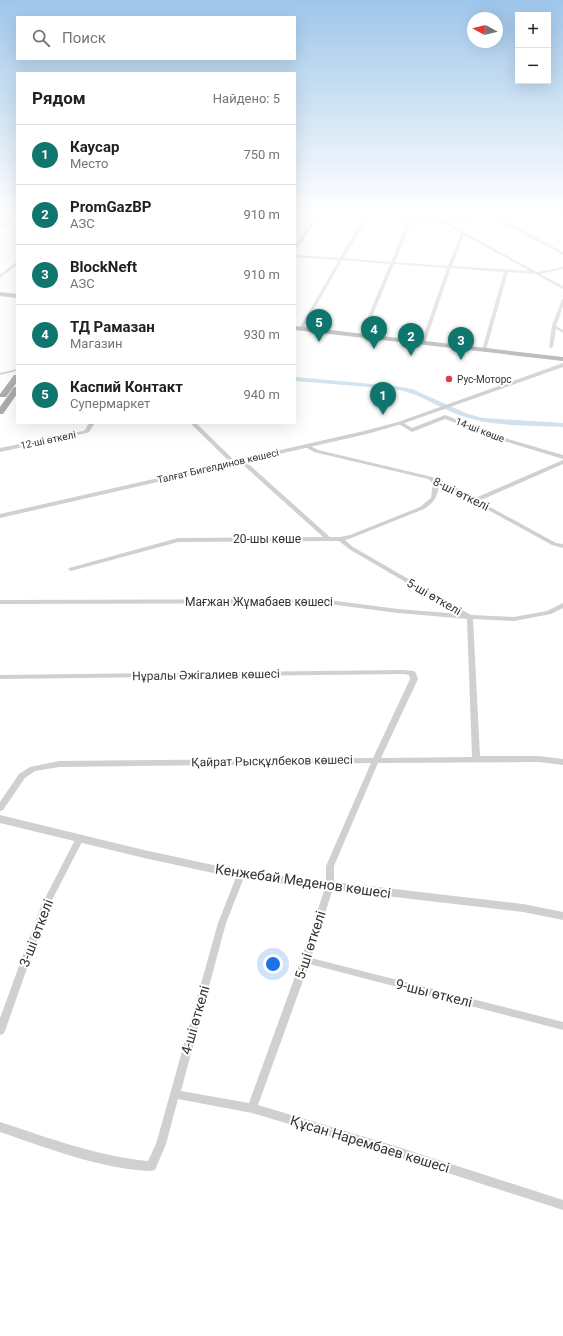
<!DOCTYPE html>
<html lang="ru">
<head>
<meta charset="utf-8">
<style>
  body { margin:0; font-family:Roboto,sans-serif; background:#f2f2f2; color:#202124 }
  .controls { position:absolute; right:12px; top:12px; display:grid; overflow:hidden; border-radius:0px; box-shadow:0 4px 16px #0002 }
  .controls button { width:36px; height:36px; display:grid; place-items:center; padding:0; border:0; border-bottom:1px solid #e0e0e0; background:#fff; color:#202124; font:20px sans-serif }
  .compass { position:absolute; left:467px; top:12px; width:36px; height:36px; border-radius:50%; background:#fff; box-shadow:0 4px 16px #0002; rotate:278deg }
  .you { position:absolute; left:273px; top:964px; width:14px; height:14px; margin:-10px; border:3px solid #fff; border-radius:50%; background:#1a73e8; box-shadow:0 0 0 6px #1a73e833 }
  .badge { display:grid; place-items:center; width:26px; height:26px; border-radius:50%; background:#0f766e; color:#fff; font-size:13px; font-weight:700 }
  .pin { position:absolute; translate:-50% -33px; filter:drop-shadow(0 1px 2px #0008) }
  .pin::after { content:''; position:absolute; top:21px; width:14px; height:12px; background:inherit; clip-path:polygon(0 0,100% 0,50% 100%) }
  .list { margin:0; padding:0; list-style:none }
  h2 { display:flex; justify-content:space-between; align-items:center; height:52px; margin:0; padding:0 16px; font-size:17px }
  h2 small { font-size:13px; font-weight:400; color:#757577 }
  .list li { display:grid; grid-template-columns:26px 1fr auto; gap:12px; align-items:center; box-sizing:border-box; height:60px; padding:0 16px; border-top:1px solid #e0e0e0 }
  .list b { display:block; font-size:15px; white-space:nowrap }
  .list p { margin:0; font-size:13px; white-space:nowrap; color:#757577 }
  .list em { font-size:13px; font-style:normal; color:#757577 }
  .icon { flex:none; width:22px; height:22px; fill:none; stroke:currentColor; stroke-width:2; stroke-linecap:round; stroke-linejoin:round }
  .map { position:relative; flex:none; width:563px; height:1336px; overflow:hidden }
  .search { position:absolute; background:#fff; box-shadow:0 4px 16px #0002; left:16px; top:16px; width:280px; height:44px; display:flex; align-items:center; gap:10px; box-sizing:border-box; padding:0 14px; border-radius:0px; color:#757577; font-size:15px }
  .panel { position:absolute; background:#fff; box-shadow:0 4px 16px #0002; left:16px; top:72px; width:280px; height:352px; border-radius:0px }
  .map>svg:first-child { display:block }
  .water { fill:#cfe2ee }
  .lines { fill:none; stroke-linecap:round; stroke-linejoin:round }
  .minor { fill:#d0d0d0; fill-rule:evenodd }
  .tertiary { fill:#d0d0d0; fill-rule:evenodd }
  .primary { fill:#ababab; fill-rule:evenodd }
  .poi-dot { fill:#e63946; stroke:#fff; stroke-width:1.5 }
  .labels { text-anchor:middle; dominant-baseline:central; stroke-width:4; stroke-linejoin:round; paint-order:stroke }
  .far-poi-label { font-size:10px; fill:#333; stroke:#fff; text-anchor:start }
  .far-street-label { font-size:10px; fill:#333; stroke:#fff }
  .street-label { font-size:12px; fill:#333; stroke:#fff }
  .near-street-label { font-size:14px; fill:#333; stroke:#fff }
</style>
</head>
<body>
<div class="map">
<svg width="563" height="1336" viewBox="0 0 563 1336">
  <rect width="100%" height="100%" fill="#fff"/>
  <path class="water" d="M295 377 395 386 412 389 468 414 483 418 563 423V427C532 425 495 427 465 417 439 409 423 394 394 389L295 381Z"/>
  <g class="lines">
    <path class="minor" d="M319 212 322 213 296 249H295V245Z
      M16 214H17V217L0 229V226Z
      M492 214 563 252V255L491 216Z
      M366 215 368 216 344 258 391 262 408 220 410 219 412 220 395 262 448 266 461 233 441 222 442 220 537 272 563 267V269L540 274 563 286V289L535 274 508 272 486 350 484 351 482 350 504 272 451 268 425 343 423 344 421 343 447 268 394 264 364 336 362 337 360 336 390 264 342 260 303 329 299 330V329L339 260 295 257V255L340 258 364 216ZM464 235 530 271 452 266Z
      M16 262H17V265L0 278V275Z
      M562 299H563V306L556 326 563 330V333L556 329 553 347 551 348 549 347 552 326Z
      M17 369V371L0 375V373Z
      M445 415 508 439 563 455V459L504 441 445 419 412 432 397 423 398 422H402L412 428Z
      M89 423H95L89 432 86 433 0 452V448L83 431 85 430Z
      M190 423H196L236 462V464H232Z
      M307 444 318 450 432 477 445 482 475 498 563 460V464L479 501 556 543 563 544V548L552 545 439 483C438 496 435 502 424 509L354 537 345 540 353 547 471 615 514 617 547 611 563 603V608L551 614 514 621 473 619 480 756H539L563 759V765L539 762 378 763 334 866V885L311 958 563 1022V1030L309 964 258 1105 395 1146 563 1200V1210L395 1156 252 1113 178 1099 166 1144 155 1170C149 1172 143 1170 137 1170 90 1165 44 1147 0 1132V1122C49 1138 97 1156 148 1161L156 1144 218 923 237 875 238 873 241 872 244 873 245 875 226 923 181 1091 249 1103 301 960 326 885V866L371 763 59 767 35 771 25 778 3 810 0 811V802L19 774 30 767 59 761 373 758 410 679 409 675 404 674 0 679V675L404 670 414 671 416 673 418 679 381 758 472 757 467 619 398 613 321 603 0 604V600L321 599 398 609 460 614 349 549 339 541 178 542 71 571 68 569 69 568 178 538 323 537 240 462V460H244L330 537H340L350 535 420 507 431 498 433 483 428 479 314 452 305 447 304 446Z
      M80 835 83 836 84 838 49 906 5 1031 3 1034 0 1035V1018L41 906 76 838 77 836Z"/>
    <path class="tertiary" d="M295 211C339 211 382 220 425 220 460 220 494 211 528 211L442 222H422L295 212Z
      M549 211H555L563 215V218Z
      M563 363V367L402 424 367 434 0 518V514L364 431 398 422Z
      M0 815 144 850 241 871 523 904 563 912V920L523 912 241 879 144 858 0 823Z"/>
    <path class="primary" d="M0 292 17 294V298L0 296Z
      M295 326 563 357V361L295 330Z
      M14 375H17V382L6 397H0V394Z
      M14 387H17V394L3 414H0V407Z"/>
  </g>
  <linearGradient id="sky" x2="0" y2="1"><stop stop-color="#9ec6ea"/><stop offset="0.53" stop-color="#fff"/><stop offset="1" stop-color="#fff" stop-opacity="0"/></linearGradient>
  <rect width="563" height="398" fill="url(#sky)"/>
  <circle class="poi-dot" cx="449" cy="379" r="4"/>
  <g class="labels">
    <g class="far-poi-label">
      <text x="457" y="379">Рус-Моторс</text>
    </g>
    <g class="far-street-label">
      <text transform="translate(480 430) rotate(21)">14-ші көше</text>
      <text transform="translate(48 440) rotate(-12)">12-ші өткелі</text>
      <text transform="translate(218 466) rotate(-13)">Талғат Бигелдинов көшесі</text>
    </g>
    <g class="street-label">
      <text transform="translate(461 494) rotate(26)">8-ші өткелі</text>
      <text x="267" y="539">20-шы көше</text>
      <text transform="translate(434 597) rotate(30)">5-ші өткелі</text>
      <text x="259" y="602">Мағжан Жұмабаев көшесі</text>
      <text transform="translate(206 675) rotate(-1)">Нұралы Әжiгалиев көшесi</text>
      <text transform="translate(272 761) rotate(-1)">Қайрат Рысқұлбеков көшесі</text>
    </g>
    <g class="near-street-label">
      <text transform="translate(303 881) rotate(8)">Кенжебай Меденов көшесі</text>
      <text transform="translate(36 933) rotate(-69)">3-ші өткелі</text>
      <text transform="translate(310 945) rotate(-72)">5-ші өткелі</text>
      <text transform="translate(434 993) rotate(14)">9-шы өткелі</text>
      <text transform="translate(195 1020) rotate(-74)">4-ші өткелі</text>
      <text transform="translate(370 1144) rotate(17)">Құсан Нарембаев көшесі</text>
    </g>
  </g>
</svg>
<div class="controls">
<button>+</button>
<button>−</button>
</div>
<svg class="compass" viewBox="-18 -18 36 36"><path d="M0-13l5 13h-10z" fill="#e53935"/><path d="M0 13l5-13h-10z" fill="#757577"/></svg>
<div class="you"></div>
<div class="pin badge" style="left:383px;top:415px">1</div>
<div class="pin badge" style="left:411px;top:356px">2</div>
<div class="pin badge" style="left:461px;top:360px">3</div>
<div class="pin badge" style="left:374px;top:349px">4</div>
<div class="pin badge" style="left:319px;top:342px">5</div>
<div class="search"><svg class="icon" aria-label="search" viewBox="0 0 24 24"><circle cx="10" cy="10" r="6"/><path d="M15 15l6 6"/></svg>Поиск</div>
<section class="panel">
<h2>Рядом<small>Найдено: 5</small></h2>
<ul class="list">
<li><span class="badge">1</span><div><b>Каусар</b><p>Место</p></div><em>750 m</em></li>
<li><span class="badge">2</span><div><b>PromGazBP</b><p>АЗС</p></div><em>910 m</em></li>
<li><span class="badge">3</span><div><b>BlockNeft</b><p>АЗС</p></div><em>910 m</em></li>
<li><span class="badge">4</span><div><b>ТД Рамазан</b><p>Магазин</p></div><em>930 m</em></li>
<li><span class="badge">5</span><div><b>Каспий Контакт</b><p>Супермаркет</p></div><em>940 m</em></li>
</ul>
</section>
</div>
</body>
</html>
